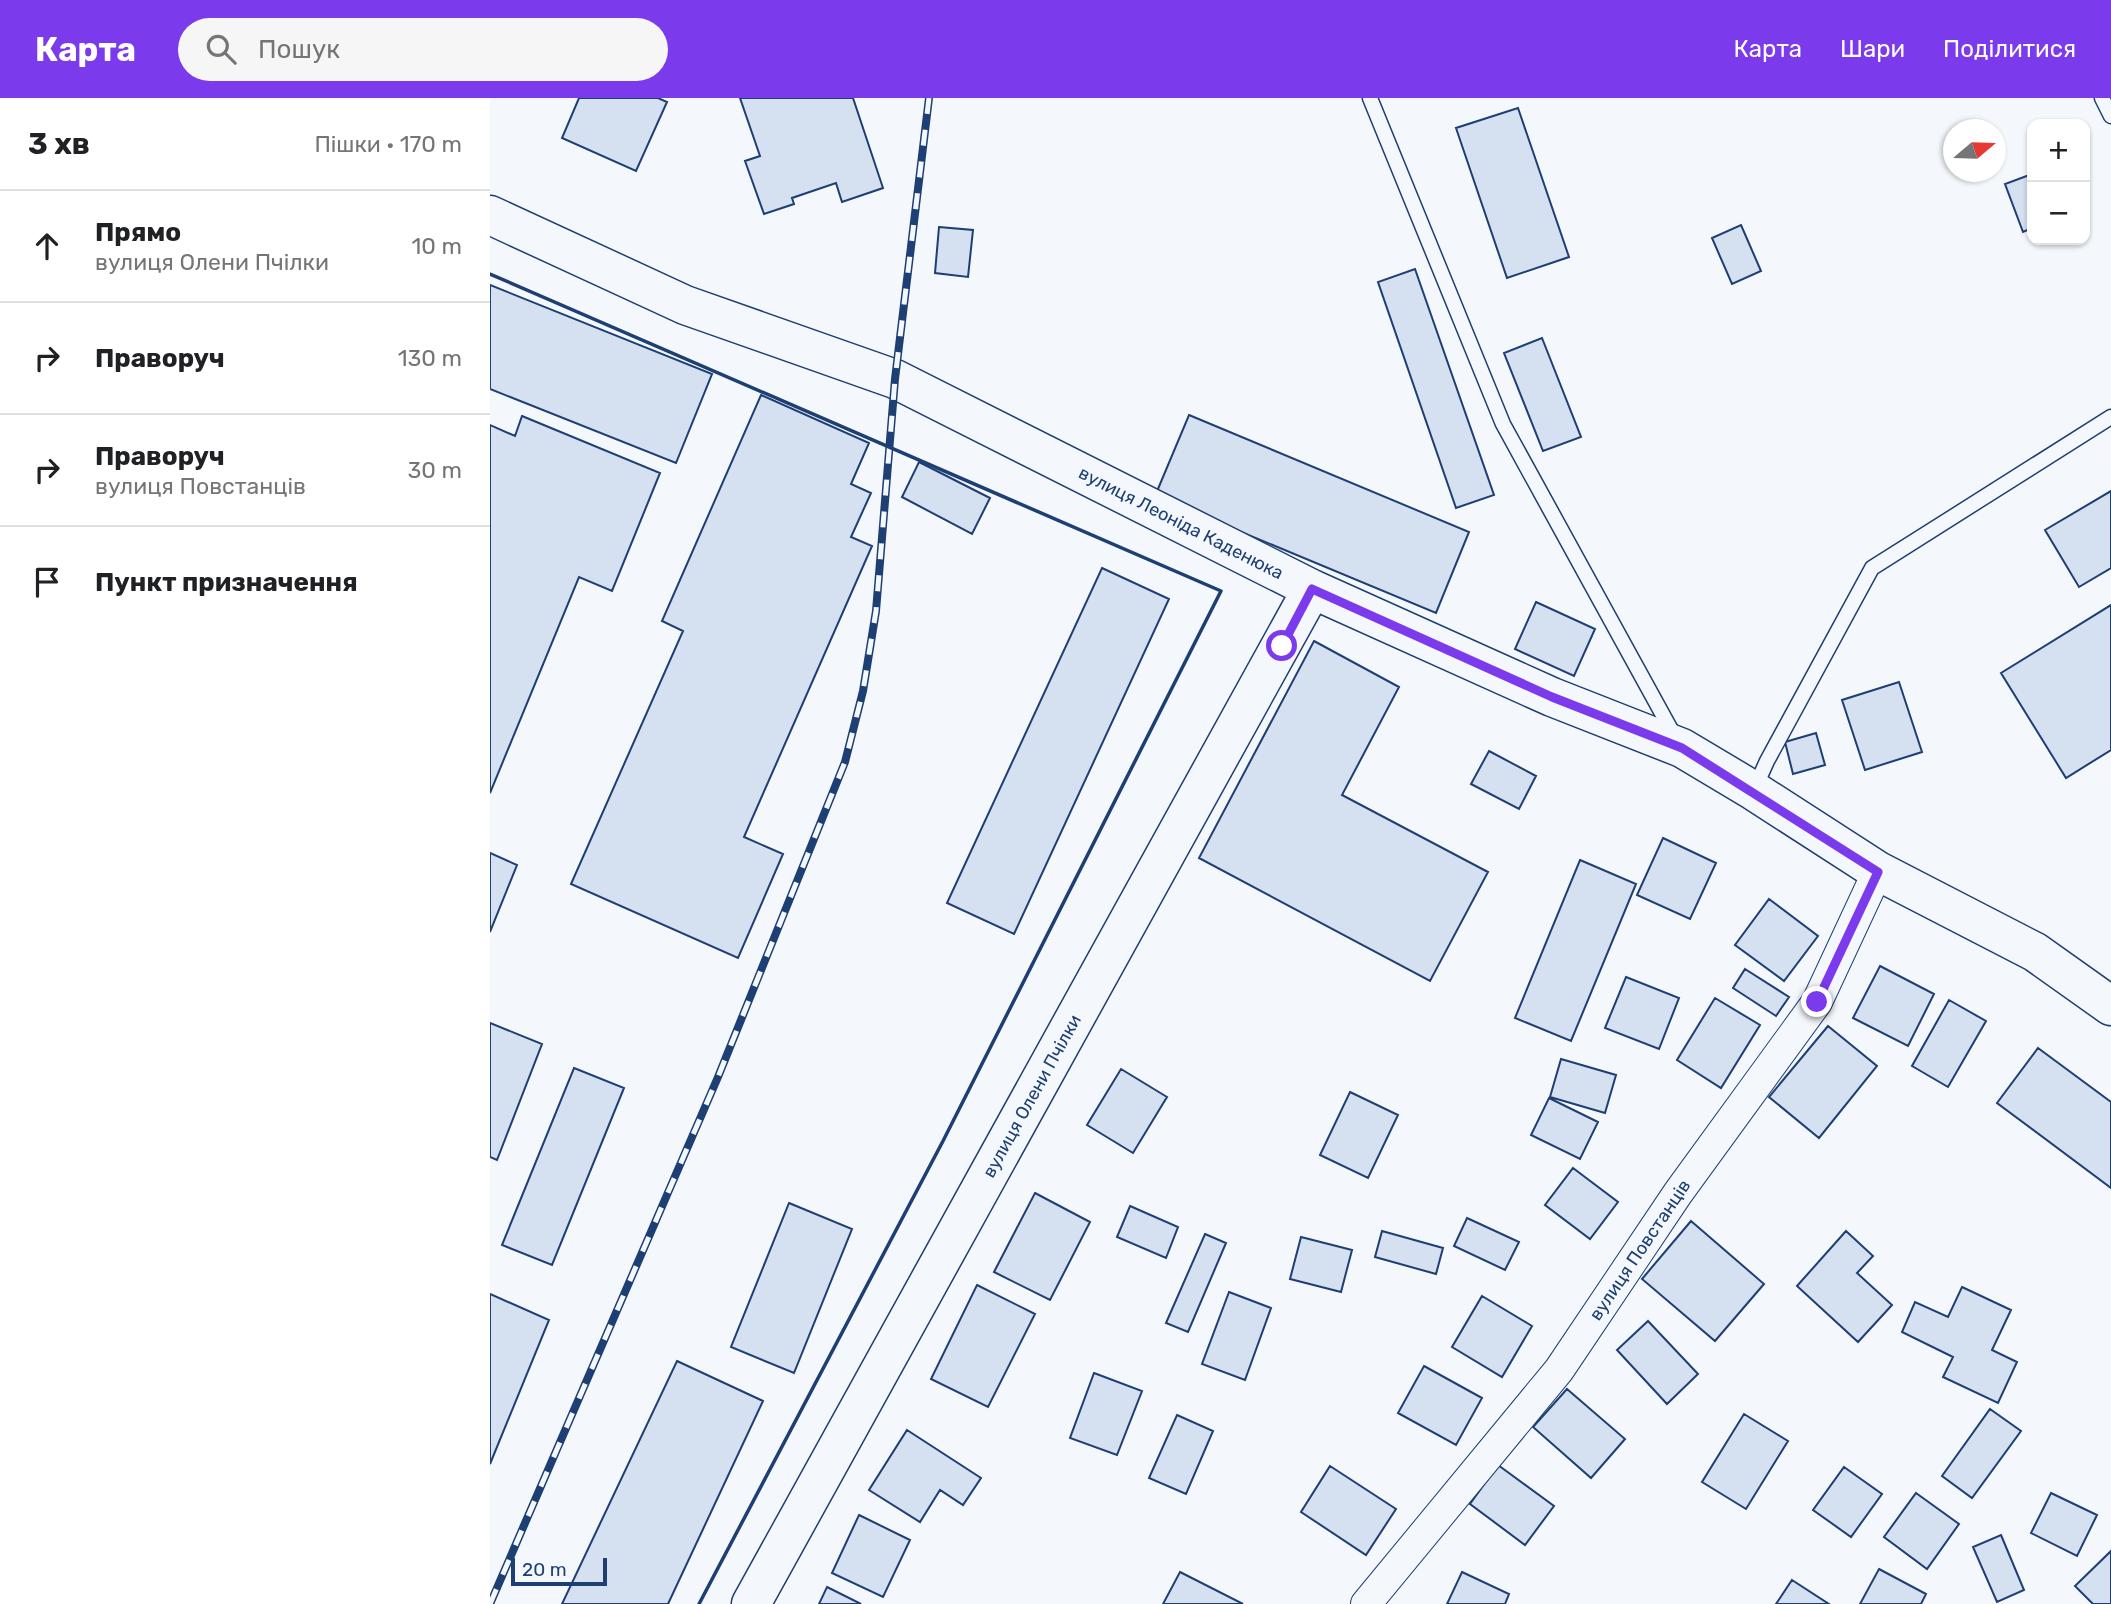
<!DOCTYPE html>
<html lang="uk">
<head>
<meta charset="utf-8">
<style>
  body { margin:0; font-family:Rubik,sans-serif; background:#f6f6f6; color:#202124 }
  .controls { position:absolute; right:21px; top:21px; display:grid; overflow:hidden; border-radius:14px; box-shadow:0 2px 5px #0004 }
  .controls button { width:63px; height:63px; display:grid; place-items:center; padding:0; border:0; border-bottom:2px solid #e0e0e0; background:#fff; color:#202124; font:35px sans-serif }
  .compass { position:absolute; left:1453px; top:21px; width:63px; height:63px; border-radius:50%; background:#fff; box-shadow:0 2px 5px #0004; rotate:71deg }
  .scale { position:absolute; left:21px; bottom:18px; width:96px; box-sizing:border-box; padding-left:7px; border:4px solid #1d3f73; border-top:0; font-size:19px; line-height:24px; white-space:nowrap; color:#1d3f73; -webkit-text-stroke:5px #f4f7fb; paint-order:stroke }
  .stop { position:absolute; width:21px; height:21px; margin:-16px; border:5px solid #7c3aed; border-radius:50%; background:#fff }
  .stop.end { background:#7c3aed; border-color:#fff; box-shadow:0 2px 7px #0008 }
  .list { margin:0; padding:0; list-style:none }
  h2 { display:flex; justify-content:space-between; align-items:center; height:91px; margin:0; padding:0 28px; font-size:30px }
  h2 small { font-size:23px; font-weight:400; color:#757577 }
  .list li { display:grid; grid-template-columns:46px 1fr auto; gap:21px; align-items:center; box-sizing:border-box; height:112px; padding:0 28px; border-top:2px solid #e0e0e0 }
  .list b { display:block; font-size:26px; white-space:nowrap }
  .list p { margin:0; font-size:23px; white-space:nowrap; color:#757577 }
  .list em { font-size:23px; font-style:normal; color:#757577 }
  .icon { flex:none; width:38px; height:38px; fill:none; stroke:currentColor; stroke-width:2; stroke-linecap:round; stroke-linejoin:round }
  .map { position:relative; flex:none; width:1621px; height:1506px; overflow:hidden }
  header { display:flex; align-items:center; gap:42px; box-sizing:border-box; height:98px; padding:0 35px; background:#7c3aed; color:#fff }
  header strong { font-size:33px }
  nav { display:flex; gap:38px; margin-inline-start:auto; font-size:24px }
  .search { width:490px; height:63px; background:#f6f6f6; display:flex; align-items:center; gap:18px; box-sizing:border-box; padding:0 24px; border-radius:38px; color:#757577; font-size:26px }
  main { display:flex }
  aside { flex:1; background:#fff }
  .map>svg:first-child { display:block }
  .building { fill:#d5e0f0; stroke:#1d3f73; stroke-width:2 }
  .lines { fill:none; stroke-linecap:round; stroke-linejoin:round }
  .lane-casing { stroke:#1d3f73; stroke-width:17 }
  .street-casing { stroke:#1d3f73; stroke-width:32 }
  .secondary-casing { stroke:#1d3f73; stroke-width:41 }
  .lane { stroke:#f4f7fb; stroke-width:14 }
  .street { stroke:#f4f7fb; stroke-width:30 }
  .secondary { stroke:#f4f7fb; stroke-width:38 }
  .rail-casing { stroke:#1d3f73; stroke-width:8 }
  .rail { stroke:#f4f7fb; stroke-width:5; stroke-dasharray:16; stroke-linecap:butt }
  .wall { stroke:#1d3f73; stroke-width:3.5 }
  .route { stroke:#7c3aed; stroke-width:9 }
  .labels { text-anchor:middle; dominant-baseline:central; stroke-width:5; stroke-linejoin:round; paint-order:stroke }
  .street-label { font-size:18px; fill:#1d3f73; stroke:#f4f7fb }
</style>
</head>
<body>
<header>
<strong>Карта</strong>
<div class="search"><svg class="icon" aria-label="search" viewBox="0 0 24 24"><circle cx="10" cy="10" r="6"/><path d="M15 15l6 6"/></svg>Пошук</div>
<nav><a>Карта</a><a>Шари</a><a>Поділитися</a></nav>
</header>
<main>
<aside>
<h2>3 хв<small>Пішки · 170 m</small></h2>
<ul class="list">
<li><svg class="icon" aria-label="ahead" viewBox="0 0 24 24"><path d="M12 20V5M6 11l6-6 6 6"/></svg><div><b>Прямо</b><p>вулиця Олени Пчілки</p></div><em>10 m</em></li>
<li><svg class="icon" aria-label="right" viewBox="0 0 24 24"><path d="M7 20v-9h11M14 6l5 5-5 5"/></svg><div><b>Праворуч</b></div><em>130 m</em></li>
<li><svg class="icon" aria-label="right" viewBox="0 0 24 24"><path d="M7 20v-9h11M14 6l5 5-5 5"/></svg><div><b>Праворуч</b><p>вулиця Повстанців</p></div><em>30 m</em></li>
<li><svg class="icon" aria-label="arrive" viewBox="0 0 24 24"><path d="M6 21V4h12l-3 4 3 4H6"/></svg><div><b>Пункт призначення</b></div></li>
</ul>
</aside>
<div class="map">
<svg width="1621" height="1506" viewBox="0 0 1621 1506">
  <rect width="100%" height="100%" fill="#f4f7fb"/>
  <path class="building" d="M89 0H168L177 4 146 73 72 40Z
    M250 0H363L393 90 352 104 346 85 302 100 304 106 274 116 255 63 270 58Z
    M1028 10 1079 159 1017 180 966 30Z
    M1542 76V130L1533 134 1515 86Z
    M1251 127 1271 173 1242 186 1222 140Z
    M449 129 483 132 478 179 445 175Z
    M925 171 1004 397 966 410 888 184Z
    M0 187 222 276 186 365 0 291Z
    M1052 240 1091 339 1053 353 1014 255Z
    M271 297 379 345 361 386 381 395 361 439 382 448 254 739 293 756 248 860 81 786 193 533 172 523Z
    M699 317 979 434 946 515 665 398Z
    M32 318 170 375 122 493 89 479 0 695V327L25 338Z
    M429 364 500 400 482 436 412 399Z
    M1621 393V470L1589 489 1555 432Z
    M612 470 679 501 524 836 457 805Z
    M1046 504 1105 531 1084 578 1025 551Z
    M1621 507V652L1576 680 1511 575Z
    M824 543 909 589 852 697 998 774 940 883 709 760Z
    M1409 584 1432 654 1375 672 1352 602Z
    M1326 635 1335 667 1303 676 1295 644Z
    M999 653 1046 678 1029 711 981 686Z
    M1173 740 1226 765 1200 821 1147 797Z
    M0 755 27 767 0 834Z
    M1090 762 1146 786 1081 943 1025 920Z
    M1279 801 1328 838 1294 883 1245 847Z
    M1390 868 1444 896 1418 948 1363 920Z
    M1255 871 1299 899 1286 918 1243 890Z
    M1136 879 1189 900 1169 951 1115 930Z
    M1225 900 1270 927 1231 990 1187 962Z
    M1459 902 1496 923 1458 989 1422 968Z
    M0 925 52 946 7 1062 0 1059Z
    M1338 928 1387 968 1329 1040 1279 999Z
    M1548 950 1621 1004V1090L1507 1005Z
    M1071 961 1126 977 1115 1015 1060 999Z
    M84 970 134 990 62 1167 12 1147Z
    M631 971 677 999 643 1055 597 1027Z
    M860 994 908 1017 878 1080 830 1057Z
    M1059 1000 1108 1024 1090 1061 1041 1037Z
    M1083 1070 1128 1104 1100 1141 1055 1107Z
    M545 1095 600 1124 560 1202 504 1174Z
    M299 1105 362 1131 304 1275 241 1249Z
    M640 1108 688 1129 676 1160 627 1139Z
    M977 1120 1029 1144 1015 1172 964 1148Z
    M1201 1123 1274 1186 1225 1243 1152 1181Z
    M892 1133 953 1150 946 1176 885 1159Z
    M1356 1133 1383 1158 1367 1175 1402 1207 1368 1244 1307 1188Z
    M715 1136 736 1145 698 1234 676 1225Z
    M811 1139 862 1152 851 1194 800 1181Z
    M487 1187 545 1216 498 1309 441 1281Z
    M1472 1189 1521 1212 1502 1252 1527 1264 1508 1305 1453 1279 1463 1259 1412 1234 1425 1204 1458 1219Z
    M739 1194 781 1210 755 1282 712 1266Z
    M0 1196 59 1222 0 1366Z
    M992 1198 1042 1228 1012 1279 962 1249Z
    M1158 1223 1208 1276 1177 1306 1127 1252Z
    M187 1263 273 1303 178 1506H72Z
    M934 1268 992 1300 966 1347 908 1315Z
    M604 1275 652 1293 627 1357 580 1340Z
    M1077 1291 1135 1341 1101 1380 1043 1329Z
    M1500 1311 1531 1333 1482 1400 1452 1378Z
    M1254 1316 1298 1343 1256 1411 1212 1384Z
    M687 1317 723 1333 696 1396 659 1380Z
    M417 1332 491 1380 473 1407 450 1392 430 1424 379 1392Z
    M1008 1367 1064 1408 1035 1447 980 1406Z
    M840 1368 906 1411 876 1457 811 1414Z
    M1354 1369 1392 1396 1361 1439 1323 1412Z
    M1426 1395 1469 1426 1437 1471 1394 1439Z
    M1561 1395 1607 1417 1587 1458 1541 1435Z
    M369 1417 420 1442 393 1499 342 1475Z
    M1511 1437 1534 1492 1507 1504 1483 1449Z
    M1621 1453V1506H1603L1585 1488Z
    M1389 1471 1436 1496 1431 1506H1370Z
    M690 1474 753 1506H673Z
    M972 1474 1019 1496 1015 1506H957Z
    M1302 1482 1339 1506H1286Z
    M337 1489 371 1506H329Z"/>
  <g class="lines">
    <g class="lane-casing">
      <path id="lane" d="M880 0 1013 326 1185 639
        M1612 0 1621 18
        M1264 692 1277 663 1382 470 1621 319"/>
    </g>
    <g class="street-casing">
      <path id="street" d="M876 1506 1069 1272 1188 1095 1327 904 1388 773"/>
    </g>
    <g class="secondary-casing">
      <path id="secondary" d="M0 117 195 207 405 281 822 491 1062 599 1192 650 1264 693 1388 773 1545 854 1621 908
        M261 1506 822 491"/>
    </g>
    <use href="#lane" class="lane"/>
    <use href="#street" class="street"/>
    <use href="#secondary" class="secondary"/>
    <g class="rail-casing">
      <path id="rail" d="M0 1506 228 979 355 664 373 593 386 513 405 281 439 0"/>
    </g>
    <use href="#rail" class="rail"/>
    <path class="wall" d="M0 176 731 493 453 1043 209 1506"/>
  </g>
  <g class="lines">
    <path class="route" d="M792 548 822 491 1062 599 1192 650 1388 774 1327 904"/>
  </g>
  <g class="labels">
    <g class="street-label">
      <text transform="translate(691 425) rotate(27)">вулиця Леоніда Каденюка</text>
      <text transform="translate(542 998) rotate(-61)">вулиця Олени Пчілки</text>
      <text transform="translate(1150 1152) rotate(-56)">вулиця Повстанців</text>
    </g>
  </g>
</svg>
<div class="controls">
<button>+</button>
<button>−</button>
</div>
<svg class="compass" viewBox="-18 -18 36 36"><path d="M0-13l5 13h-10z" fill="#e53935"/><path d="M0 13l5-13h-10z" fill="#757577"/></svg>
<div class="scale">20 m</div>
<div class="stop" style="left:792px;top:548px"></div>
<div class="stop end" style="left:1327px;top:904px"></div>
</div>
</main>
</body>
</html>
